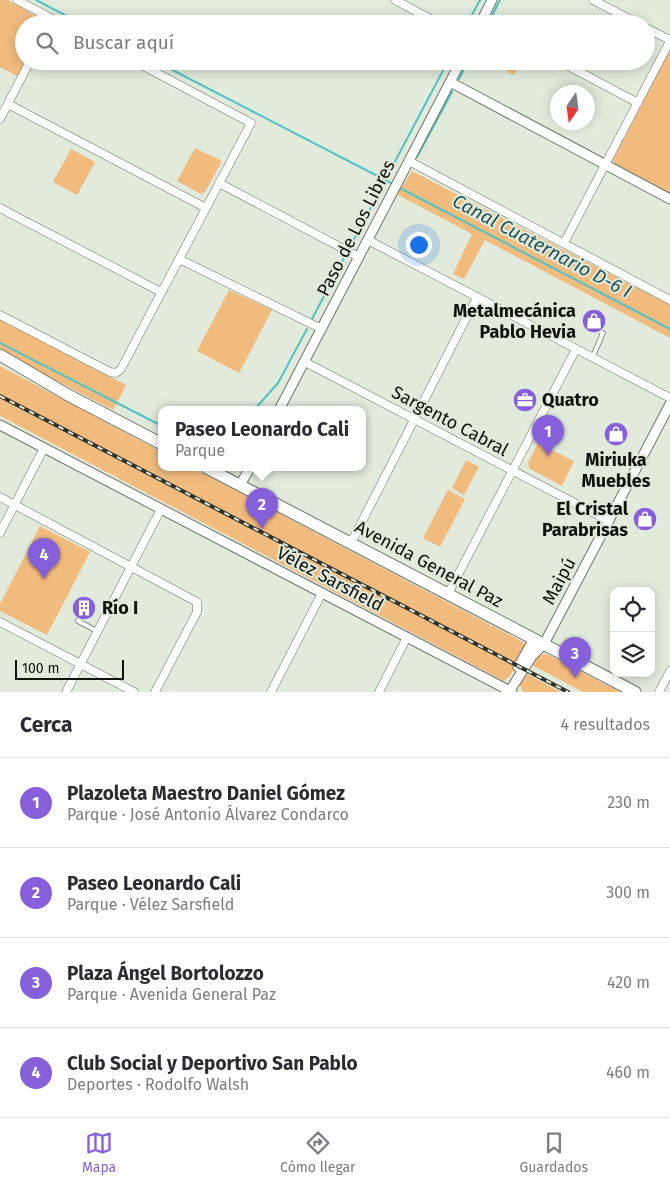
<!DOCTYPE html>
<html lang="es">
<head>
<meta charset="utf-8">
<style>
  body { margin:0; font-family:"Fira Sans",sans-serif; background:#f2f2f3; color:#2b2b33 }
  .controls { position:absolute; right:15px; bottom:15px; display:grid; overflow:hidden; border-radius:10px; box-shadow:0 2px 12px #0003 }
  .controls button { width:45px; height:45px; display:grid; place-items:center; padding:0; border:0; border-bottom:1px solid #e1e1e2; background:#fff; color:#2b2b33; font:25px sans-serif }
  .compass { position:absolute; left:550px; top:85px; width:45px; height:45px; border-radius:50%; background:#fff; box-shadow:0 2px 12px #0003; rotate:193deg }
  .scale { position:absolute; left:15px; bottom:12px; width:109px; box-sizing:border-box; padding-left:5px; border:2px solid #0f120d; border-top:0; font-size:14px; line-height:18px; white-space:nowrap; color:#0f120d; -webkit-text-stroke:4px #e1eadb; paint-order:stroke }
  .you { position:absolute; left:418px; top:244px; width:18px; height:18px; margin:-12px; border:4px solid #fff; border-radius:50%; background:#1a73e8; box-shadow:0 0 0 8px #1a73e833 }
  .badge { display:grid; place-items:center; width:32px; height:32px; border-radius:50%; background:#8660db; color:#fff; font-size:16px; font-weight:700 }
  .pin { position:absolute; translate:-50% -41px; filter:drop-shadow(0 1px 2px #0008) }
  .pin::after { content:''; position:absolute; top:26px; width:18px; height:15px; background:inherit; clip-path:polygon(0 0,100% 0,50% 100%) }
  .popup { position:absolute; left:158px; top:406px; width:208px; height:65px; box-sizing:border-box; display:grid; place-content:center; border-radius:10px; background:#fff; filter:drop-shadow(0 1px 4px #0005); font-size:16px; white-space:nowrap; color:#7c7c81 }
  .popup b { font-size:19px; color:#2b2b33 }
  .popup::after { content:''; position:absolute; left:50%; top:100%; margin-left:-10px; border:10px solid transparent; border-top-color:#fff }
  .list { margin:0; padding:0; list-style:none }
  h2 { display:flex; justify-content:space-between; align-items:center; height:65px; margin:0; padding:0 20px; font-size:21px }
  h2 small { font-size:16px; font-weight:400; color:#7c7c81 }
  .list li { display:grid; grid-template-columns:32px 1fr auto; gap:15px; align-items:center; box-sizing:border-box; height:90px; padding:0 20px; border-top:1px solid #e1e1e2 }
  .list b { display:block; font-size:19px; white-space:nowrap }
  .list p { margin:0; font-size:16px; white-space:nowrap; color:#7c7c81 }
  .list em { font-size:16px; font-style:normal; color:#7c7c81 }
  .icon { flex:none; width:28px; height:28px; fill:none; stroke:currentColor; stroke-width:2; stroke-linecap:round; stroke-linejoin:round }
  .map { position:relative; flex:none; width:670px; height:692px; overflow:hidden }
  .search { position:absolute; background:#fff; box-shadow:0 2px 12px #0003; left:15px; right:15px; top:15px; height:55px; display:flex; align-items:center; gap:12px; box-sizing:border-box; padding:0 18px; border-radius:28px; color:#7c7c81; font-size:19px }
  .sheet { height:425px; background:#fff }
  nav { display:flex; justify-content:space-around; align-items:center; box-sizing:border-box; height:70px; border-top:1px solid #e1e1e2; background:#fff; font-size:14px; color:#7c7c81 }
  nav a { display:grid; justify-items:center; gap:2px }
  nav .on { color:#8660db }
  .map>svg:first-child { display:block }
  .green { fill:#f1bb7e }
  .lines { fill:none; stroke-linecap:round; stroke-linejoin:round }
  .stream { stroke:#50c3c6; stroke-width:2 }
  .service-casing { stroke:#6d7568; stroke-width:5.5 }
  .minor-casing { stroke:#6d7568; stroke-width:9 }
  .tertiary-casing { stroke:#6d7568; stroke-width:11 }
  .primary-casing { stroke:#6d7568; stroke-width:13 }
  .service { stroke:#fff; stroke-width:4 }
  .minor { stroke:#fff; stroke-width:8 }
  .tertiary { stroke:#fff; stroke-width:9 }
  .primary { stroke:#fff; stroke-width:11 }
  .rail-casing { stroke:#2e322c; stroke-width:4 }
  .rail { stroke:#e1eadb; stroke-width:2; stroke-dasharray:5.5; stroke-linecap:butt }
  .labels { text-anchor:middle; dominant-baseline:central; stroke-width:4; stroke-linejoin:round; paint-order:stroke }
  .street-label { font-size:18px; fill:#0f120d; stroke:#e1eadb }
  .poi-label { font-size:18px; font-weight:bold; fill:#0f120d; stroke:#e1eadb; text-anchor:end }
  .water-label { font-size:19px; font-style:italic; fill:#235556; stroke:#e1eadb }
</style>
</head>
<body>
<div class="map">
<svg width="670" height="692" viewBox="0 0 670 692">
  <rect width="100%" height="100%" fill="#e1eadb"/>
  <path class="green" d="M0 0H8L46 22V24H24V61H27L19 77 0 67Z
    M670 50V194L616 166 613 160Z
    M488 61H521L514 75Z
    M195 148 222 161 205 192 201 194 177 181Z
    M71 149 95 162 77 195 53 182Z
    M412 171 670 305V338L485 240 464 279 453 274 472 234 398 195 401 185 403 186Z
    M229 290 272 310 239 373 197 351Z
    M0 319 126 385 113 410 0 351Z
    M0 366 162 452V468H193L523 642 526 649 510 676 504 681 0 416Z
    M544 431 554 436 548 448 574 461 562 486 530 469 528 463Z
    M466 460 479 467 464 495 452 488Z
    M448 490 465 499 440 547 423 538Z
    M40 526 90 552 47 635 0 611V604Z
    M544 654 549 655 620 692H583L530 664 535 658Z
    M525 673 561 692H523L520 685Z"/>
  <g class="lines">
    <path class="stream" d="M36 0 82 24
      M467 24 480 0
      M488 24 500 0
      M155 61 391 183
      M459 79 468 61
      M417 157 452 92
      M400 188 670 329
      M351 245 448 61
      M312 319 346 254
      M0 343 162 426
      M254 410 278 383 307 329"/>
    <g class="service-casing">
      <path id="service" d="M585 321 603 333 593 356
        M81 614 78 621 97 631"/>
    </g>
    <g class="minor-casing">
      <path id="minor" d="M17 0 62 24
        M395 0 440 24
        M593 0 639 24
        M646 28 670 40
        M559 61 638 103
        M8 104 206 208
        M0 119 30 61
        M409 161 670 300
        M219 183 359 257
        M0 208 161 292
        M368 240 670 398
        M564 243 670 41
        M179 259 322 329
        M0 315 110 372 116 373 121 369 251 123 134 61
        M305 362 609 521
        M0 497 197 602V612L155 692
        M0 533 44 448
        M351 543 477 297
        M448 594 576 349
        M0 622 134 692
        M66 692 161 509
        M271 692 322 593
        M379 692 407 637
        M659 692 670 671"/>
    </g>
    <g class="tertiary-casing">
      <path id="tertiary" d="M480 24 492 0
        M450 82 670 199
        M279 410 461 61
        M0 425 512 692
        M240 485 250 468
        M518 667 534 639
        M509 692 532 656 544 644 670 404"/>
    </g>
    <g class="primary-casing">
      <path id="primary" d="M0 355 68 395 162 444
        M207 468 635 692"/>
    </g>
    <use href="#service" class="service"/>
    <use href="#minor" class="minor"/>
    <use href="#tertiary" class="tertiary"/>
    <use href="#primary" class="primary"/>
    <g class="rail-casing">
      <path id="rail" d="M0 396 568 692"/>
    </g>
    <use href="#rail" class="rail"/>
  </g>
  <defs>
    <g id="shop-disc" transform="scale(1.25)"><circle r="9.5" fill="#8660db" stroke="#e1eadb"/><path d="M-5-2.5h2.3a2.7 3.5 0 0 1 5.4 0H5L5.5 6h-11ZM-1.5-2.5h3a1.5 2.3 0 0 0-3 0Z" fill="#fff"/></g>
    <g id="office-disc" transform="scale(1.25)"><circle r="9.5" fill="#8660db" stroke="#e1eadb"/><path d="M-6-3h4V-5.5h4V-3h4V5H-6ZM-1-4.5V-3h2v-1.5ZM-6 0V1H6V0Z" fill="#fff"/></g>
    <g id="building-disc" transform="scale(1.25)"><circle r="9.5" fill="#8660db" stroke="#e1eadb"/><path d="M-4-6H4V6H1V3H-1V6H-4ZM-2.5-4.3h1.7v1.8h-1.7ZM.8-4.3h1.7v1.8H.8ZM-2.5-1h1.7V.8h-1.7ZM.8-1h1.7V.8H.8Z" fill="#fff"/></g>
  </defs>
  <g fill-rule="evenodd">
    <use href="#shop-disc" x="594" y="321"/>
    <use href="#office-disc" x="525" y="400"/>
    <use href="#shop-disc" x="616" y="434"/>
    <use href="#shop-disc" x="645" y="519"/>
    <use href="#building-disc" x="84" y="608"/>
  </g>
  <g class="labels">
    <g class="street-label">
      <text transform="translate(356 228) rotate(-63)">Paso de Los Libres</text>
      <text transform="translate(450 421) rotate(28)">Sargento Cabral</text>
      <text transform="translate(429 564) rotate(28)">Avenida General Paz</text>
      <text transform="translate(330 579) rotate(28)">Vélez Sarsfield</text>
      <text transform="translate(559 581) rotate(-62)">Maipú</text>
    </g>
    <g class="poi-label">
      <text x="576" y="311">Metalmecánica<tspan x="576" dy="21">Pablo Hevia</tspan></text>
      <text x="542" y="400" text-anchor="start">Quatro</text>
      <text x="616" y="460" text-anchor="middle">Miriuka<tspan x="616" dy="21">Muebles</tspan></text>
      <text x="628" y="509">El Cristal<tspan x="628" dy="21">Parabrisas</tspan></text>
      <text x="102" y="608" text-anchor="start">Río I</text>
    </g>
    <g class="water-label">
      <text transform="translate(542 246) rotate(28)">Canal Cuaternario D-6 I</text>
    </g>
  </g>
</svg>
<div class="controls">
<button><svg class="icon" aria-label="locate" viewBox="0 0 24 24"><circle cx="12" cy="12" r="6"/><path d="M12 2v4M12 18v4M2 12h4M18 12h4"/></svg></button>
<button><svg class="icon" aria-label="layers" viewBox="0 0 24 24"><path d="M12 4l9 5-9 5-9-5zM3 14l9 5 9-5"/></svg></button>
</div>
<svg class="compass" viewBox="-18 -18 36 36"><path d="M0-13l5 13h-10z" fill="#e53935"/><path d="M0 13l5-13h-10z" fill="#7c7c81"/></svg>
<div class="scale">100 m</div>
<div class="you"></div>
<div class="pin badge" style="left:548px;top:456px">1</div>
<div class="pin badge" style="left:262px;top:529px">2</div>
<div class="popup"><b>Paseo Leonardo Cali</b>Parque</div>
<div class="pin badge" style="left:575px;top:678px">3</div>
<div class="pin badge" style="left:44px;top:579px">4</div>
<div class="search"><svg class="icon" aria-label="search" viewBox="0 0 24 24"><circle cx="10" cy="10" r="6"/><path d="M15 15l6 6"/></svg>Buscar aquí</div>
</div>
<section class="sheet">
<h2>Cerca<small>4 resultados</small></h2>
<ul class="list">
<li><span class="badge">1</span><div><b>Plazoleta Maestro Daniel Gómez</b><p>Parque · José Antonio Álvarez Condarco</p></div><em>230 m</em></li>
<li><span class="badge">2</span><div><b>Paseo Leonardo Cali</b><p>Parque · Vélez Sarsfield</p></div><em>300 m</em></li>
<li><span class="badge">3</span><div><b>Plaza Ángel Bortolozzo</b><p>Parque · Avenida General Paz</p></div><em>420 m</em></li>
<li><span class="badge">4</span><div><b>Club Social y Deportivo San Pablo</b><p>Deportes · Rodolfo Walsh</p></div><em>460 m</em></li>
</ul>
</section>
<nav>
<a class="on"><svg class="icon" aria-label="map" viewBox="0 0 24 24"><path d="M3 6l6-2 6 2 6-2v14l-6 2-6-2-6 2zM9 4v14M15 6v14"/></svg>Mapa</a>
<a><svg class="icon" aria-label="directions" viewBox="0 0 24 24"><path d="M12 3l9 9-9 9-9-9zM9 14v-3h6M13 9l2 2-2 2"/></svg>Cómo llegar</a>
<a><svg class="icon" aria-label="saved" viewBox="0 0 24 24"><path d="M7 4h10v16l-5-4-5 4z"/></svg>Guardados</a>
</nav>
</body>
</html>
